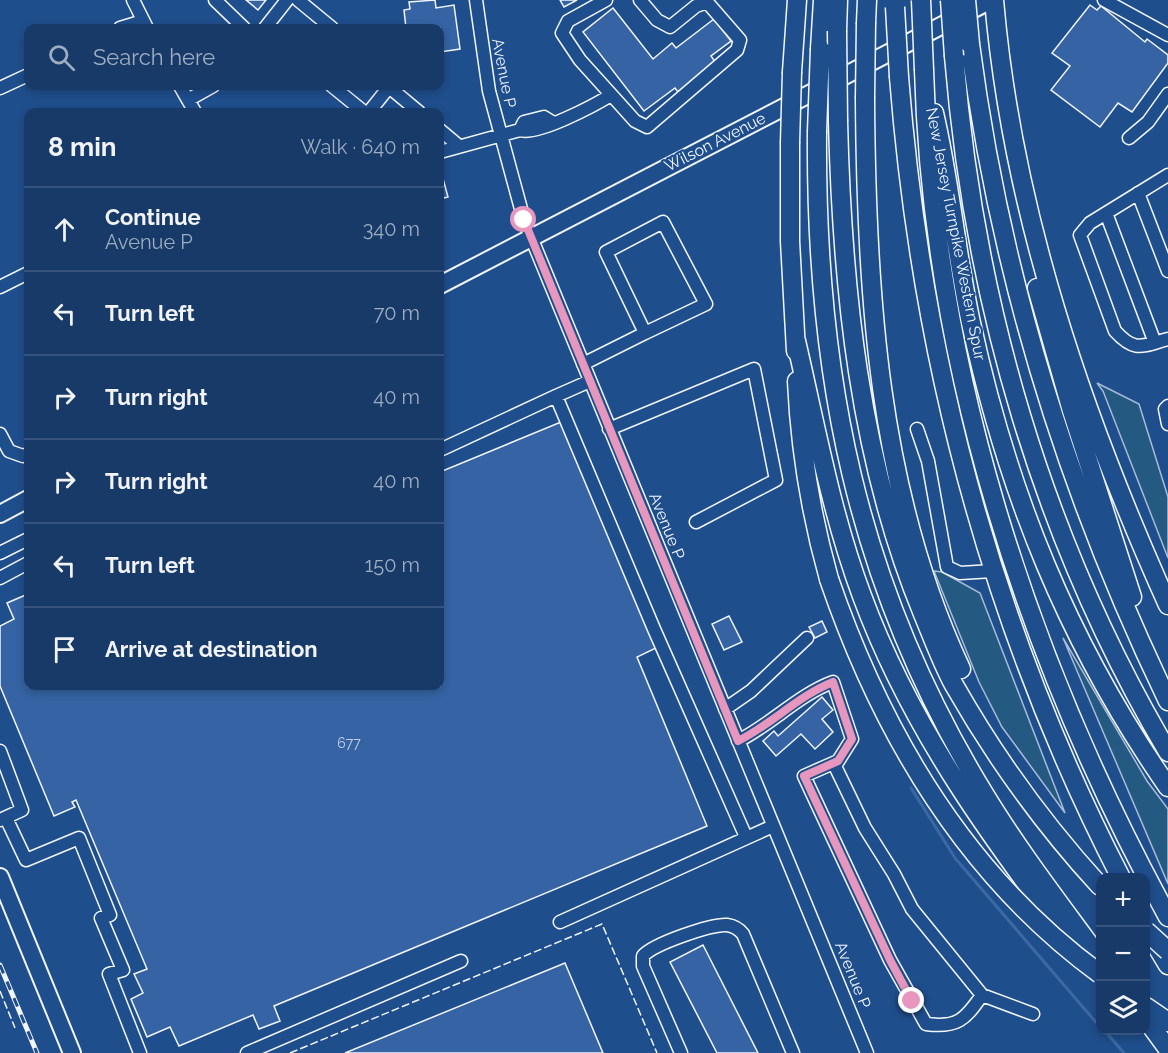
<!DOCTYPE html>
<html lang="en">
<head>
<meta charset="utf-8">
<style>
  body { margin:0; font-family:Raleway,sans-serif; background:#20416f; color:#f1f3f6 }
  .controls { position:absolute; right:18px; bottom:18px; display:grid; overflow:hidden; border-radius:12px; box-shadow:0 3px 9px #0003 }
  .controls button { width:54px; height:54px; display:grid; place-items:center; padding:0; border:0; border-bottom:2px solid #36547d; background:#173a69; color:#f1f3f6; font:30px sans-serif }
  .stop { position:absolute; width:18px; height:18px; margin:-14px; border:4px solid #e797bd; border-radius:50%; background:#fff }
  .stop.end { background:#e797bd; border-color:#fff; box-shadow:0 2px 6px #0008 }
  .list { margin:0; padding:0; list-style:none }
  h2 { display:flex; justify-content:space-between; align-items:center; height:78px; margin:0; padding:0 24px; font-size:26px }
  h2 small { font-size:20px; font-weight:400; color:#9eadc0 }
  .list li { display:grid; grid-template-columns:39px 1fr auto; gap:18px; align-items:center; box-sizing:border-box; height:84px; padding:0 24px; border-top:2px solid #36547d }
  .list b { display:block; font-size:22px; white-space:nowrap }
  .list p { margin:0; font-size:20px; white-space:nowrap; color:#9eadc0 }
  .list em { font-size:20px; font-style:normal; color:#9eadc0 }
  .icon { flex:none; width:33px; height:33px; fill:none; stroke:currentColor; stroke-width:2; stroke-linecap:round; stroke-linejoin:round }
  .map { position:relative; flex:none; width:1168px; height:1053px; overflow:hidden }
  .search { position:absolute; background:#173a69; box-shadow:0 3px 9px #0003; left:24px; top:24px; width:420px; height:66px; display:flex; align-items:center; gap:15px; box-sizing:border-box; padding:0 21px; border-radius:12px; color:#9eadc0; font-size:22px }
  .panel { position:absolute; background:#173a69; box-shadow:0 3px 9px #0003; left:24px; top:108px; width:420px; height:582px; border-radius:12px }
  .map>svg:first-child { display:block }
  .grass { fill:#245a82; stroke:#a8bbd7; stroke-width:1.5 }
  .lines { fill:none; stroke-linecap:round; stroke-linejoin:round }
  .stream { stroke:#3b69a3; stroke-width:3 }
  .building { fill:#3563a3; stroke:#f2f6ff; stroke-width:1.5 }
  .minor-casing { stroke:#f2f6ff; stroke-width:15 }
  .major-casing { stroke:#f2f6ff; stroke-width:20 }
  .highway-casing { stroke:#f2f6ff; stroke-width:21 }
  .minor { stroke:#1f4e8c; stroke-width:12 }
  .major { stroke:#1f4e8c; stroke-width:16 }
  .highway { stroke:#1f4e8c; stroke-width:18 }
  .rail-casing { stroke:#f2f6ff; stroke-width:5 }
  .rail { stroke:#1f4e8c; stroke-width:3; stroke-dasharray:9; stroke-linecap:butt }
  .highway-bridge-casing { stroke:#f2f6ff; stroke-width:21; stroke-linecap:butt }
  .highway-bridge { stroke:#1f4e8c; stroke-width:18 }
  .fence { stroke:#f2f6ff; stroke-width:1.5; stroke-dasharray:8 3; stroke-linecap:butt }
  .route { stroke:#e797bd; stroke-width:8 }
  .labels { text-anchor:middle; dominant-baseline:central; stroke-width:4.5; stroke-linejoin:round; paint-order:stroke }
  .number-label { font-size:14px; fill:#c3d1e8 }
  .street-label { font-size:16px; fill:#f2f6ff; stroke:#1f4e8c }
</style>
</head>
<body>
<div class="map">
<svg width="1168" height="1053" viewBox="0 0 1168 1053">
  <rect width="100%" height="100%" fill="#1f4e8c"/>
  <path class="grass" d="M1097 383 1139 404 1168 497V558L1103 391Z
    M934 571 942 572 980 593 1065 813 1002 727 979 682Z
    M1063 638 1147 781 1168 809V884Z"/>
  <g class="lines">
    <path class="stream" d="M911 788 955 858 1100 1027
      M1104 1030 1124 1053"/>
  </g>
  <path class="building" d="M246 0H266L258 10Z
    M435 0 436 8 454 5 460 49 440 52V28H402H406L404 10 410 9 409 2Z
    M560 0H577L564 7Z
    M1090 5 1097 10 1101 6 1145 42 1147 39 1168 55V63L1132 112 1118 103 1100 127 1051 90 1070 66 1052 53Z
    M613 8 653 59 672 43 676 48 714 19 731 41 711 56 716 63 678 92 675 88 644 111 583 32Z
    M442 175 448 197 440 199V176Z
    M561 422 656 648 637 657 707 826 274 1006 280 1021 259 1029 253 1015 179 1046 170 1027 147 1037 131 999 143 993 134 974 147 969 76 800 72 802 75 807 54 816 0 686V626L14 619 7 603 28 594V686H440V472Z
    M729 616 742 642 724 650 712 624Z
    M822 621 827 632 815 638 809 627Z
    M822 697 833 710 822 719 833 732 815 749 801 734 776 756 763 741 774 731 778 736Z
    M703 945 758 1053H717L670 962Z
    M565 963 603 1053H345Z"/>
  <g class="lines">
    <g class="minor-casing">
      <path id="minor" d="M133 0 147 28
        M215 0 244 28
        M298 0 332 28
        M476 0 489 91 524 220 867 1053
        M606 0 568 21 562 33 580 60 635 121 647 127 737 50 740 40 707 2 696 6 670 27 657 20 640 0
        M1104 0 1168 35
        M120 28 143 21
        M265 28 287 0
        M180 86 195 112
        M332 86 364 112
        M0 88 28 75
        M188 100 213 86
        M369 112 389 87 419 112
        M440 130 459 146
        M520 130 524 122 544 117 552 122
        M1129 138 1148 122 1168 94
        M440 152 520 130C537 136 595 105 611 95
        M1168 175 1090 223 1080 235 1115 331C1135 353 1142 346 1168 339
        M1138 193 1168 271
        M1106 213 1155 343
        M663 222 706 304 645 333 606 252Z
        M0 287 28 273
        M583 364 645 333
        M590 381 556 396 654 629 746 837
        M1168 406 1165 409 1168 424
        M609 429 754 369 776 480 696 522
        M917 429 928 461 947 567 960 573 993 571
        M0 434 9 451 23 456 28 454
        M440 450 556 396
        M0 553 28 539
        M0 578 28 563
        M725 709 751 691 807 638
        M738 741C772 724 798 695 833 682L852 739 835 766 865 828 894 874 912 909 982 995 1033 1014
        M0 751 22 810 0 820
        M838 761 804 776 890 960 926 1024C957 1028 965 1020 982 995
        M6 818 26 860 79 838 110 915 101 918 123 970 109 974 140 1053
        M560 922 773 826
        M247 1053 461 961
        M681 1053 643 966V956C653 944 711 924 727 925 734 926 739 929 743 934L793 1053"/>
    </g>
    <g class="major-casing">
      <path id="major" d="M440 285 991 0
        M0 514 28 499
        M0 877 72 1053"/>
    </g>
    <g class="highway-casing">
      <path id="highway" d="M994 0C1012 210 1082 414 1168 605
        M866 23 867 0
        M837 31 838 0
        M970 44C1000 274 1067 492 1168 701
        M820 49 823 0
        M954 56C974 301 1042 539 1168 752
        M924 70C932 365 1027 660 1168 917
        M792 72 797 0
        M899 77C921 357 992 628 1121 878
        M865 98C866 291 878 492 961 669
        M934 113C950 181 956 254 971 323 1008 494 1068 643 1168 787
        M838 121C842 287 859 459 923 614 933 638 942 663 954 685 995 757 1044 825 1100 886
        M817 132C815 373 856 584 983 792 1018 850 1060 904 1100 959
        M790 143V241L796 351
        M1037 288 1072 411 1132 597
        M796 341C816 427 831 513 862 596 911 729 993 841 1078 952
        M797 381C800 448 811 515 829 579
        M1153 940 1168 965
        M1146 1007 1168 1022
        M1146 1019 1168 1049"/>
    </g>
    <use href="#minor" class="minor"/>
    <use href="#major" class="major"/>
    <use href="#highway" class="highway"/>
    <g class="rail-casing">
      <path id="rail" d="M0 965 37 1053"/>
    </g>
    <use href="#rail" class="rail"/>
    <g class="highway-bridge-casing">
      <path id="highway-bridge" d="M921 0 924 70
        M950 0 954 56
        M966 0 970 44
        M895 7 899 77
        M837 31 838 121
        M865 98 866 23
        M817 132 820 49
        M790 143 792 72
        M829 579C882 734 966 876 1100 974
        M1146 931 1168 951"/>
    </g>
    <use href="#highway-bridge" class="highway-bridge"/>
    <path class="fence" d="M0 991 15 1028
      M290 1053 602 924 657 1053"/>
  </g>
  <g class="lines">
    <path class="route" d="M524 220 738 741C772 724 798 696 833 682L852 739 838 761 804 776 890 960 912 1001"/>
  </g>
  <g class="labels">
    <g class="number-label">
      <text x="349" y="743">677</text>
    </g>
    <g class="street-label">
      <text transform="translate(504 73) rotate(79)">Avenue P</text>
      <text transform="translate(715 142) rotate(-27)">Wilson Avenue</text>
      <text transform="translate(956 234) rotate(79)">New Jersey Turnpike Western Spur</text>
      <text transform="translate(667 526) rotate(68)">Avenue P</text>
      <text transform="translate(853 975) rotate(68)">Avenue P</text>
    </g>
  </g>
</svg>
<div class="controls">
<button>+</button>
<button>−</button>
<button><svg class="icon" aria-label="layers" viewBox="0 0 24 24"><path d="M12 4l9 5-9 5-9-5zM3 14l9 5 9-5"/></svg></button>
</div>
<div class="stop" style="left:524px;top:220px"></div>
<div class="stop end" style="left:912px;top:1001px"></div>
<div class="search"><svg class="icon" aria-label="search" viewBox="0 0 24 24"><circle cx="10" cy="10" r="6"/><path d="M15 15l6 6"/></svg>Search here</div>
<section class="panel">
<h2>8 min<small>Walk · 640 m</small></h2>
<ul class="list">
<li><svg class="icon" aria-label="ahead" viewBox="0 0 24 24"><path d="M12 20V5M6 11l6-6 6 6"/></svg><div><b>Continue</b><p>Avenue P</p></div><em>340 m</em></li>
<li><svg class="icon" aria-label="left" viewBox="0 0 24 24"><path d="M17 20v-9H6M10 6l-5 5 5 5"/></svg><div><b>Turn left</b></div><em>70 m</em></li>
<li><svg class="icon" aria-label="right" viewBox="0 0 24 24"><path d="M7 20v-9h11M14 6l5 5-5 5"/></svg><div><b>Turn right</b></div><em>40 m</em></li>
<li><svg class="icon" aria-label="right" viewBox="0 0 24 24"><path d="M7 20v-9h11M14 6l5 5-5 5"/></svg><div><b>Turn right</b></div><em>40 m</em></li>
<li><svg class="icon" aria-label="left" viewBox="0 0 24 24"><path d="M17 20v-9H6M10 6l-5 5 5 5"/></svg><div><b>Turn left</b></div><em>150 m</em></li>
<li><svg class="icon" aria-label="arrive" viewBox="0 0 24 24"><path d="M6 21V4h12l-3 4 3 4H6"/></svg><div><b>Arrive at destination</b></div></li>
</ul>
</section>
</div>
</body>
</html>
